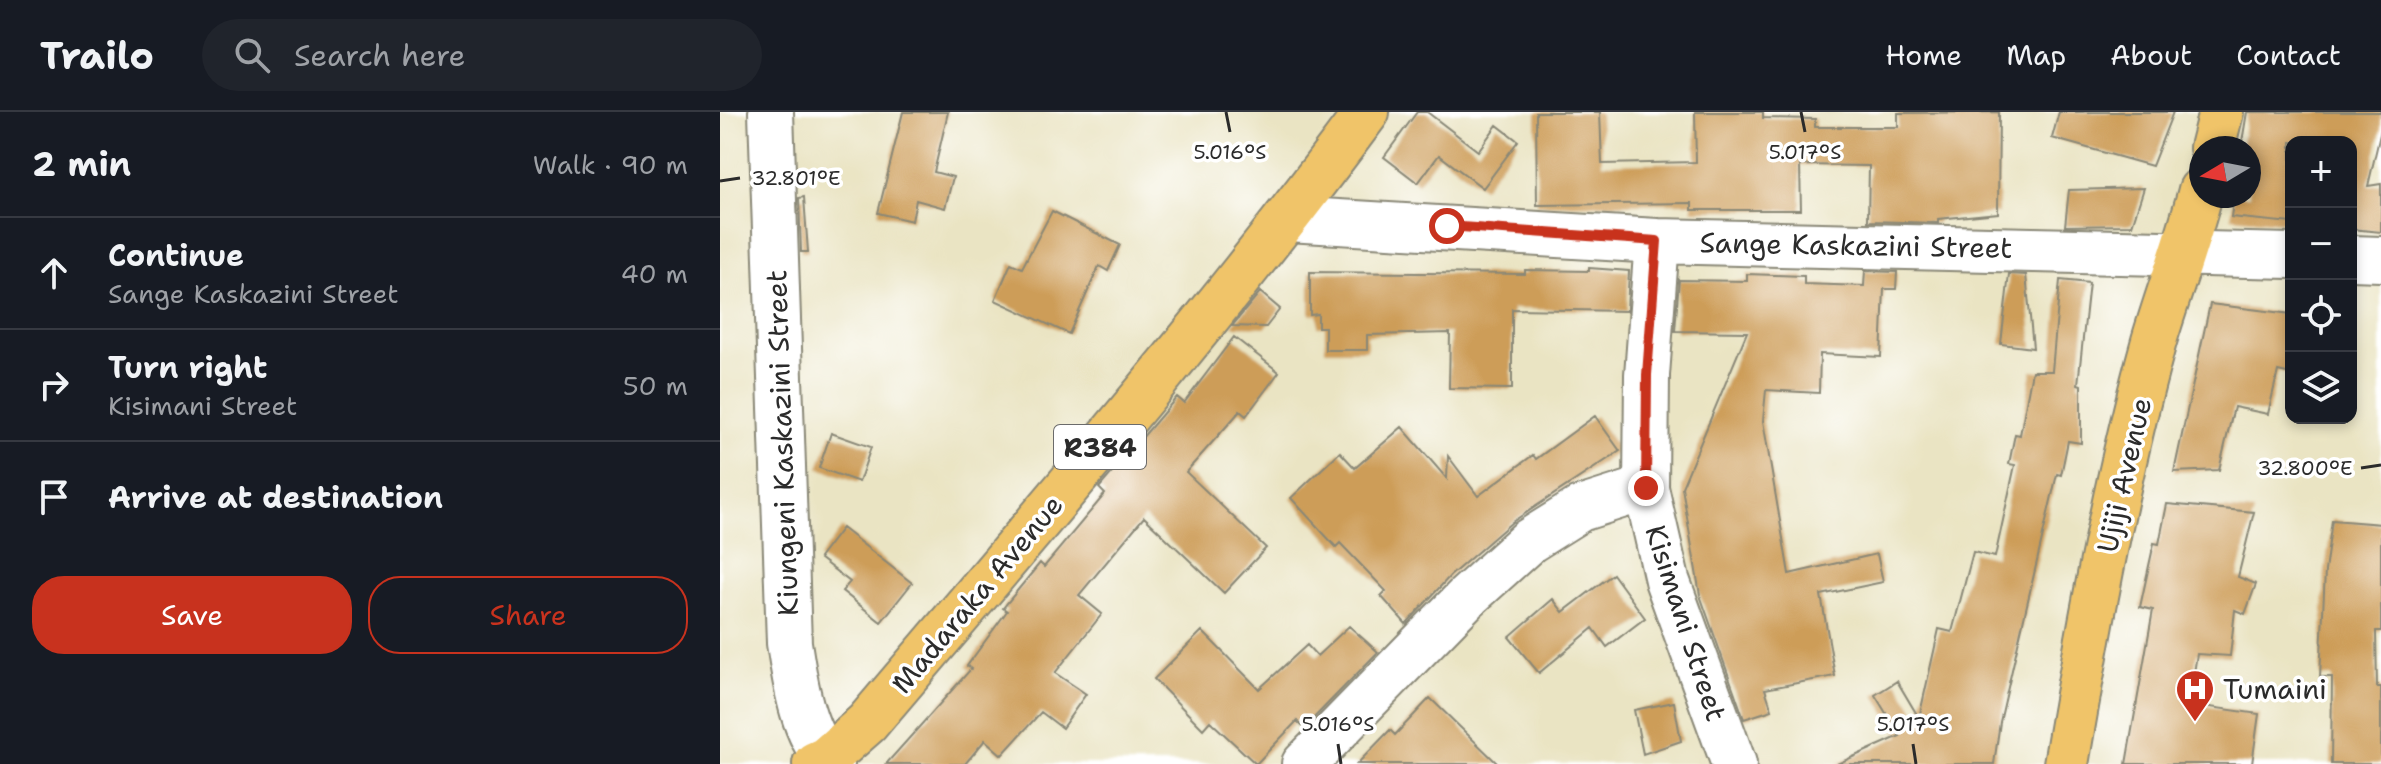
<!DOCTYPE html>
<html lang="en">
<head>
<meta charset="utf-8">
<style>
  body { margin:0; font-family:"Shantell Sans",sans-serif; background:#20242c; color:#f1f3f6 }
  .controls { position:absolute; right:24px; top:24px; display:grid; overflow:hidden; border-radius:16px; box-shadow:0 4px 12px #0003 }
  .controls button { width:72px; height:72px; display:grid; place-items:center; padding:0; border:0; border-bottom:2px solid #363941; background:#171b24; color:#f1f3f6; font:40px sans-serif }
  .compass { position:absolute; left:1469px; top:24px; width:72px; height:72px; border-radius:50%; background:#171b24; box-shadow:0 4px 12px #0003; rotate:260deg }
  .stop { position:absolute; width:24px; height:24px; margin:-18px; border:6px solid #c8321e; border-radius:50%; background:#fff }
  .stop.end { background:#c8321e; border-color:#fff; box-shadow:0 2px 8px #0008 }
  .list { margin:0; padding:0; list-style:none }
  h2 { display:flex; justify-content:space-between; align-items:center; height:104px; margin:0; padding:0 32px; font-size:34px }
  h2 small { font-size:26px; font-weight:400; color:#9ea1a6 }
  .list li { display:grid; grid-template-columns:52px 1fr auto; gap:24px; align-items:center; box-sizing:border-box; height:112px; padding:0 32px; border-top:2px solid #363941 }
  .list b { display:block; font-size:30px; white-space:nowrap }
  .list p { margin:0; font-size:26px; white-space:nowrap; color:#9ea1a6 }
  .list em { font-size:26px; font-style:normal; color:#9ea1a6 }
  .actions { display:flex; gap:16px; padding:24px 32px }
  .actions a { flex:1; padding:18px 0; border:2px solid #c8321e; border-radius:32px; text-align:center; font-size:28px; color:#c8321e }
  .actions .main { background:#c8321e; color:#fff }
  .icon { flex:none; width:44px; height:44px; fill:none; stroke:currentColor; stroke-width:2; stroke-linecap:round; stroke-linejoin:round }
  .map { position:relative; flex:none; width:1661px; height:652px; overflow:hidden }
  header { display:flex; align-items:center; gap:48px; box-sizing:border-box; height:112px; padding:0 40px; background:#171b24; border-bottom:2px solid #363941 }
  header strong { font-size:38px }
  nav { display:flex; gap:44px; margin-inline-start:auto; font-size:28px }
  .search { width:560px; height:72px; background:#20242c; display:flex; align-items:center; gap:20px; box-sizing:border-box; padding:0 28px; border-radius:44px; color:#9ea1a6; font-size:30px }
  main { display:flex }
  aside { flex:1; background:#171b24 }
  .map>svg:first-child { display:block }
  .building { fill:#cd9d58 }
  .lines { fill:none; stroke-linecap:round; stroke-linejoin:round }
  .minor-casing { stroke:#8a8877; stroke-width:48 }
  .major-casing { stroke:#8a8877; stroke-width:48 }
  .minor { stroke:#fff; stroke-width:44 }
  .major { stroke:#f0c469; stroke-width:44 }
  .route { stroke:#c8321e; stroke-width:10 }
  .ticks { fill:none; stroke:#2b2b2b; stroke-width:3 }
  .labels { text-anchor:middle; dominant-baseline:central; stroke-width:7; stroke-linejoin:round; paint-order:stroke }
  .shield { fill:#fff; stroke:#6b6b6b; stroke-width:2 }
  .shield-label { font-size:26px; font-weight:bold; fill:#2b2b2b }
  .street-label { font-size:28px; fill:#2b2b2b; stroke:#fff }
  .poi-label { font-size:28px; fill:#2b2b2b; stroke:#fff; text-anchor:start }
  .ticks-label { font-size:20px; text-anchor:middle; fill:#2b2b2b; stroke:#fff; stroke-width:7; stroke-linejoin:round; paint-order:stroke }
</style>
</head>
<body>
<header>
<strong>Trailo</strong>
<div class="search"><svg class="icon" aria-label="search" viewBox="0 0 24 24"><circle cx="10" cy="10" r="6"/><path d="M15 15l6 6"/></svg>Search here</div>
<nav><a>Home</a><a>Map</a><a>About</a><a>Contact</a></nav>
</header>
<main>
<aside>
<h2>2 min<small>Walk · 90 m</small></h2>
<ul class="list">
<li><svg class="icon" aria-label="ahead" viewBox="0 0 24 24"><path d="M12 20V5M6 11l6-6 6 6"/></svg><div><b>Continue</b><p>Sange Kaskazini Street</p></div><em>40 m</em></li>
<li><svg class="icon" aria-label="right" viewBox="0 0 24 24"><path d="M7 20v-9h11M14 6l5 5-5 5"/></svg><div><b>Turn right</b><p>Kisimani Street</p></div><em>50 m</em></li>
<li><svg class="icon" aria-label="arrive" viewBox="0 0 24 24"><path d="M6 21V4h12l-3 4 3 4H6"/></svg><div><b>Arrive at destination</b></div></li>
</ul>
<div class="actions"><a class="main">Save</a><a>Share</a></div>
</aside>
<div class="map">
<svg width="1661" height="652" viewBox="0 0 1661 652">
  <rect width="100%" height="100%" fill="#fff"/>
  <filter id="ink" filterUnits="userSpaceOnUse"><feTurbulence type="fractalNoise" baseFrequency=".0125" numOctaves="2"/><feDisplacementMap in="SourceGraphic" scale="16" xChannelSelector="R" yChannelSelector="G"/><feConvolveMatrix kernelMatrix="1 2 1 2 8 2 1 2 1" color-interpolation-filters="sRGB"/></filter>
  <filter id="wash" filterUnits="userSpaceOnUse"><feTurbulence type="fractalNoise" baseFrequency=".006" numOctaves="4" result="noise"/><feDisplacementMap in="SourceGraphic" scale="32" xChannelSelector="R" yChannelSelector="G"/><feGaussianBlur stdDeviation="1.8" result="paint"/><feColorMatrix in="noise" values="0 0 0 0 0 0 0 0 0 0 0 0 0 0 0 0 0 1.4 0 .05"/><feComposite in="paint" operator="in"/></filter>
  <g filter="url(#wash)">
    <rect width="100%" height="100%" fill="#eae4c3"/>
    <g id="blocks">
      <path class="building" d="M183 0H228L214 60 233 65 225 96 196 88 192 109 158 101Z
        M697 0H707L758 39 777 13 798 29 763 76 719 43 698 71 664 45Z
        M816 0H880L882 52 976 50 975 0H1043V6L1095 7V15H1178V1L1279 0 1278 101 1218 107V111L1148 109 1149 54 1080 53 1081 98H972V91L817 93Z
        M1339 0H1453L1432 54 1332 26Z
        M1527 0H1661V18L1648 74 1661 72V120L1631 117V30H1571V111L1511 105 1514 84H1529V36H1521Z
        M1424 76 1412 113 1345 114 1349 78Z
        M84 85 88 140H81L79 86Z
        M332 99 400 133 388 159 379 154 349 222 275 188 291 151 302 156Z
        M869 156 909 159 907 199 792 197V277L729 276 730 221 647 223V238H605V215H598V202L590 203V160L805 162V158L869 159Z
        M1145 159 1177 160 1176 177H1164L1161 245 1100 242 1099 281 1046 278 1043 309 1069 462 1157 442 1163 470 1101 483 1115 564 1045 577 1052 598 1024 607 980 483 962 375 1027 220 955 219 959 168 1027 169V162L1084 164V172L1144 174Z
        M1289 162 1306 163 1313 236 1281 232Z
        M1340 168 1369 171 1358 272 1361 273V331L1348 329 1341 363 1337 362 1280 610 1274 652H1117L1180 624 1155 583 1177 569 1199 606 1219 517 1232 520 1253 440 1275 445 1295 353 1289 352 1295 322 1300 323 1312 259H1332Z
        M540 180 560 197 546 215 512 214Z
        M1490 192 1571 202V262L1558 259 1548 302 1514 295 1499 358 1454 360Z
        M514 225 559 260 526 304 520 299 466 360 546 436 504 481 424 405 359 483 382 502 335 561 366 582 342 616 321 600 282 643 265 628 245 652H166L251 557 247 554 287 499 283 496 320 451 324 455 385 382 379 376 457 285 464 291Z
        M875 304 900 339 792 410 730 464 686 512 661 484 666 479 620 431 616 435 571 386 620 340 635 356 682 315 727 367 728 344 758 384 813 343 816 347Z
        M111 321 151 335 139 370 99 356Z
        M1447 392 1534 400 1518 465 1536 472 1525 502 1515 498 1510 544 1477 542 1469 592 1539 602 1532 652H1406L1433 498 1420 495 1434 431 1439 432Z
        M1612 408 1661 412V519H1656L1657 575H1661V652H1611L1612 565H1600L1605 459Z
        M122 416 192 471 161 510 122 479 130 470 99 446Z
        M893 462 925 506 887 535 873 516 819 561 789 525 833 487 843 500Z
        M629 514 658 540 584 616 577 609 536 652 490 609 483 617 434 567 482 519 539 577 587 533 597 544Z
        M710 586 778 652H637L670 618 675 623Z
        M954 590 961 629 923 642 914 598Z"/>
    </g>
  </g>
  <g filter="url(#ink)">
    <use href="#blocks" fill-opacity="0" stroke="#8a8877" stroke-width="2"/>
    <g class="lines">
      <g class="minor-casing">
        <path id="minor" d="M51 0 69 531C75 569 82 624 112 652
          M568 107 937 129 1571 144
          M937 129 927 263 926 376 947 468 1014 652
          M1631 146 1661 147
          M584 652 746 486 809 429 860 397 926 376"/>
      </g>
      <g class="major-casing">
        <path id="major" d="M1492 36 1501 0
          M95 652 106 647 147 611C317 411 490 212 647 0
          M1346 652C1370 511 1396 367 1434 229 1449 178 1468 130 1481 78"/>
      </g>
      <use href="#minor" class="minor"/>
      <use href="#major" class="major"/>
    </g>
  </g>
  <g class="lines" filter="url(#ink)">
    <path class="route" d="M727 114 937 129 927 263 926 376"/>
  </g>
  <path class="ticks" d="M506 0 510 20M1081 0 1085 20M0 69 20 66M1641 356 1661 353M618 632 621 652M1193 632 1196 652"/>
  <defs>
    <g id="hospital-pin" transform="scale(2)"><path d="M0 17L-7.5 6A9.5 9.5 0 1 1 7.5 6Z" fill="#c8321e" stroke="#fff"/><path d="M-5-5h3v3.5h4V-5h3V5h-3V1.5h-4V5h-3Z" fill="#fff"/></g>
  </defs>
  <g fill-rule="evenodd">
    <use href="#hospital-pin" x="1475" y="577"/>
  </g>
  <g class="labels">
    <rect class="shield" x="334" y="313" width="92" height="44" rx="6"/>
    <g class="shield-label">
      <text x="380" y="335">R384</text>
    </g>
    <g class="street-label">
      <text transform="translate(1136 133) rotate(1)">Sange Kaskazini Street</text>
      <text transform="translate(62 331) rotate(-92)">Kiungeni Kaskazini Street</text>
      <text transform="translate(1404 363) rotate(-77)">Ujiji Avenue</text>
      <text transform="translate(257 482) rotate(-50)">Madaraka Avenue</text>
      <text transform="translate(966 511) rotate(72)">Kisimani Street</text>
    </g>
    <g class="poi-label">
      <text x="1503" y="577">Tumaini</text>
    </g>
  </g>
  <g class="ticks-label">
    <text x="510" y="47">5.016°S</text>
    <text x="1085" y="47">5.017°S</text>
    <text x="76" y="73">32.801°E</text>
    <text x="1585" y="363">32.800°E</text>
    <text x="618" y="619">5.016°S</text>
    <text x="1193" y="619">5.017°S</text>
  </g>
</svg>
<div class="controls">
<button>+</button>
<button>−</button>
<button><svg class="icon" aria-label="locate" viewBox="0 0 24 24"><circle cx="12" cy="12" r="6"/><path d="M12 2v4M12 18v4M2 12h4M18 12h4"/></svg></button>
<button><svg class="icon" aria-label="layers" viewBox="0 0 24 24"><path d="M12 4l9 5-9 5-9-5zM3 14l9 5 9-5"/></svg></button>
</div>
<svg class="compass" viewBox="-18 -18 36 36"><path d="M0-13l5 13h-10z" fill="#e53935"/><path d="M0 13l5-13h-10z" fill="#9ea1a6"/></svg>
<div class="stop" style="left:727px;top:114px"></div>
<div class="stop end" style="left:926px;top:376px"></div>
</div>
</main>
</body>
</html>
